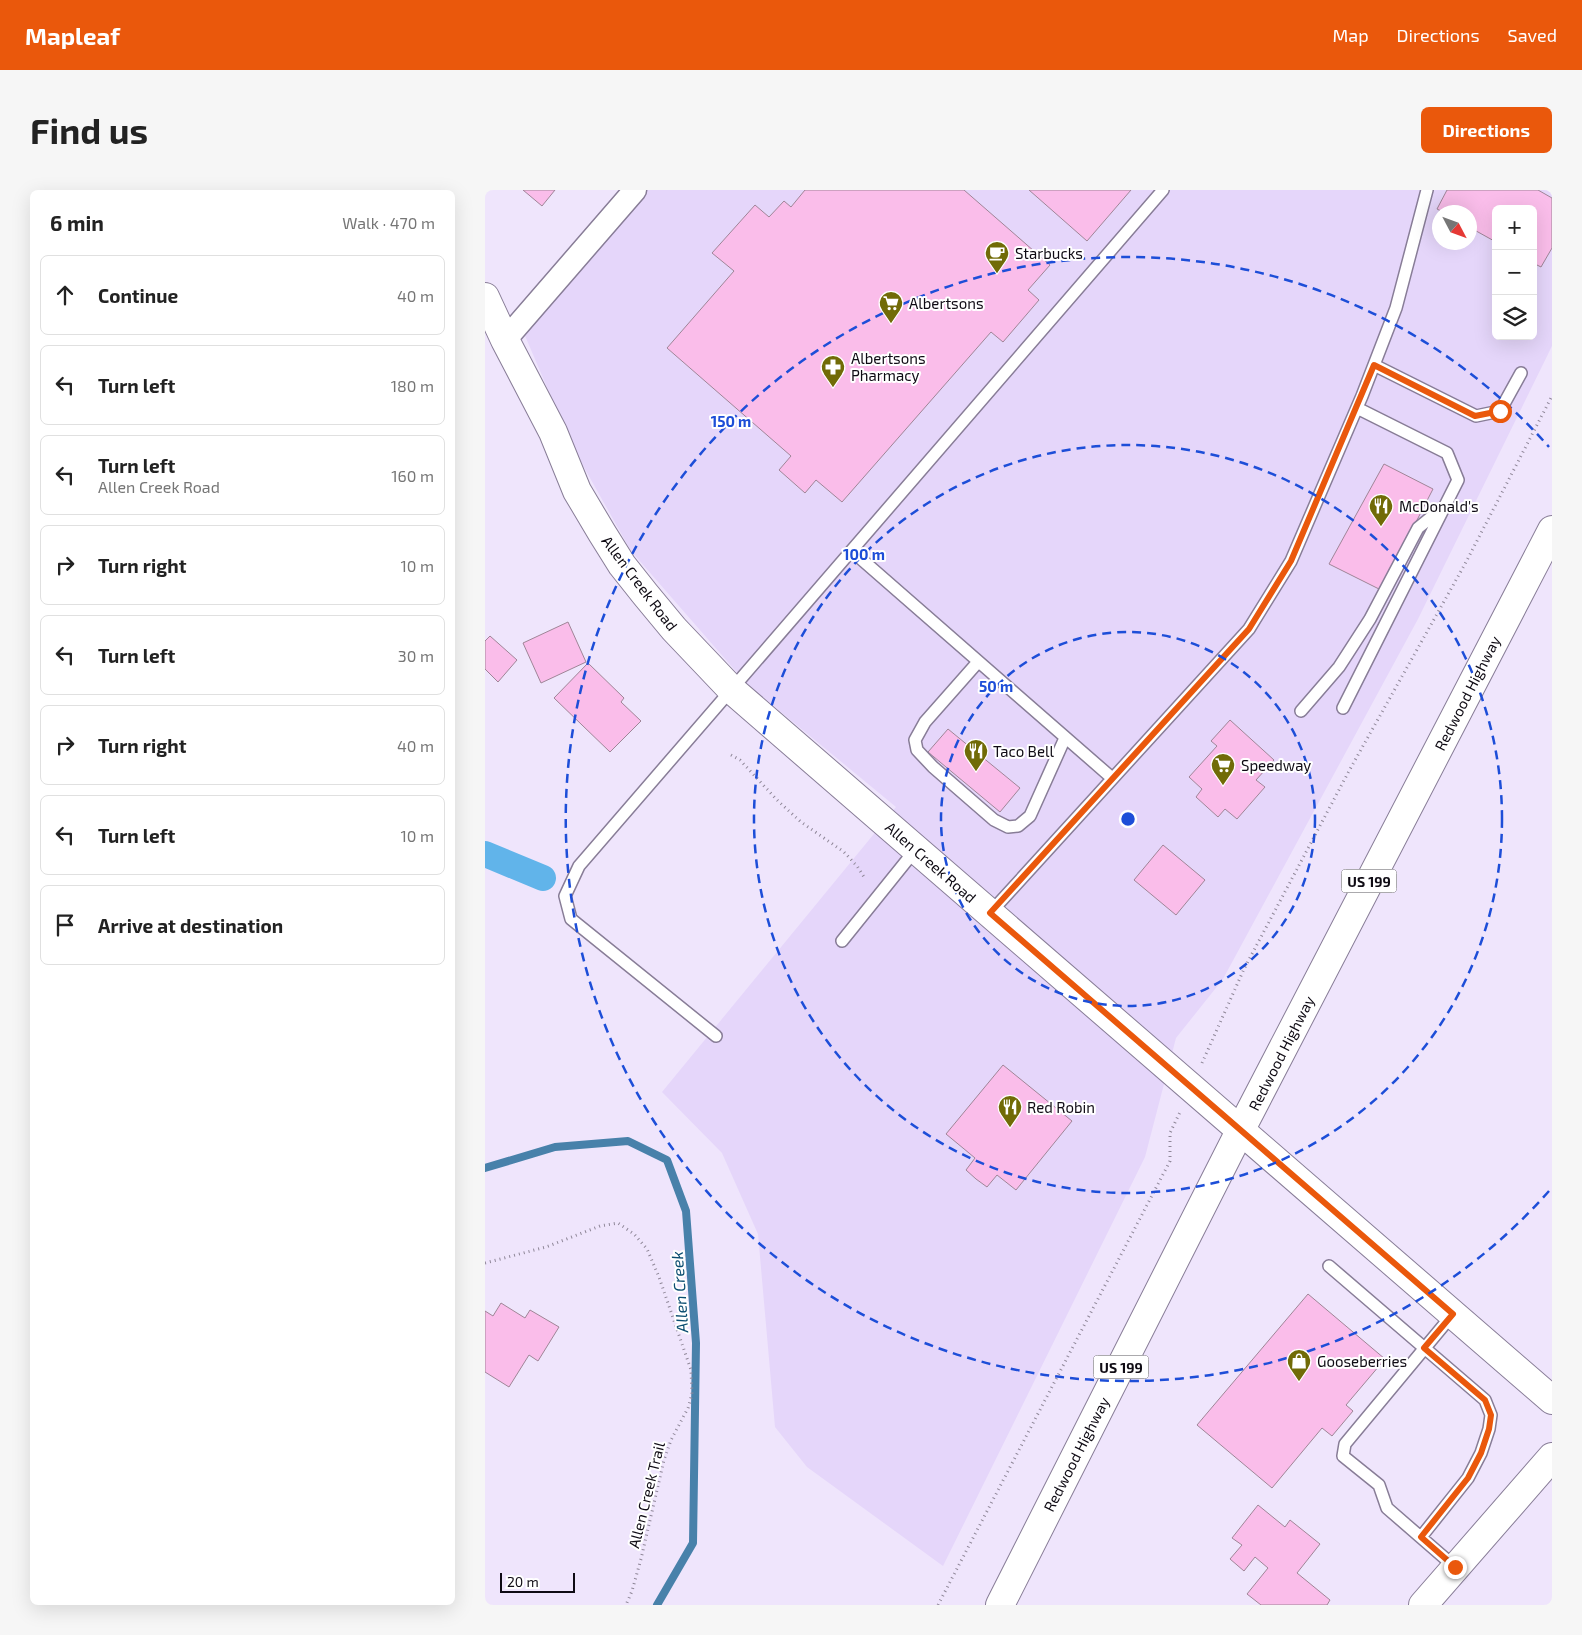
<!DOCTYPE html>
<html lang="en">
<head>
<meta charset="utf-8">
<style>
  body { margin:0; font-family:"Exo 2",sans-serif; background:#f6f6f6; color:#222 }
  .controls { position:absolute; right:15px; top:15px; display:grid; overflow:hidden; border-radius:8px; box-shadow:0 5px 20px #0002 }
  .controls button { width:45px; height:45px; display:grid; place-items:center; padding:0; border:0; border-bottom:1px solid #e0e0e0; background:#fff; color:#222; font:25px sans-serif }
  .compass { position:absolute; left:947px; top:15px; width:45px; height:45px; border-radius:50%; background:#fff; box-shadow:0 5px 20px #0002; rotate:131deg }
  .scale { position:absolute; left:15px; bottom:12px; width:75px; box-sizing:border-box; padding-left:5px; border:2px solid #0f0b14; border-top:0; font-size:14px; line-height:18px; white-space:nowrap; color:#0f0b14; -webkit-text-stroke:4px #fff; paint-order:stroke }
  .stop { position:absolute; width:15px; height:15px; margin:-11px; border:4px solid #ea580c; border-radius:50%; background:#fff }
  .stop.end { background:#ea580c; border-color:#fff; box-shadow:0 1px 5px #0008 }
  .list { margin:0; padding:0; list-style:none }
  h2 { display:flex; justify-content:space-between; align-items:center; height:65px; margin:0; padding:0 20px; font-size:21px }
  h2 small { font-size:16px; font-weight:400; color:#767676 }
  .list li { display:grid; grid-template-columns:32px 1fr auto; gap:15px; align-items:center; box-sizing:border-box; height:80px; margin:0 10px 10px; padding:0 10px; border:1px solid #e0e0e0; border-radius:8px }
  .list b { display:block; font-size:19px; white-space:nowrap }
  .list p { margin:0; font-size:16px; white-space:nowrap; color:#767676 }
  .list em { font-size:16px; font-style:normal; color:#767676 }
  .icon { flex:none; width:28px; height:28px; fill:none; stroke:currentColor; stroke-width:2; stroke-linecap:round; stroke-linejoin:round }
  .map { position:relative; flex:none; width:1067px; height:1415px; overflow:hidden; border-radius:8px }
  header { display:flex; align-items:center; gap:30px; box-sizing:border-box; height:70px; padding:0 25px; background:#ea580c; color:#fff }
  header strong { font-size:24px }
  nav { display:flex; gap:28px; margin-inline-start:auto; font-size:18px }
  .intro { display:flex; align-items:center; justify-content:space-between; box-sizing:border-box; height:120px; padding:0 30px }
  h1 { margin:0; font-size:35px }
  .button { padding:12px 22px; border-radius:8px; background:#ea580c; color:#fff; font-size:18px; font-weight:700 }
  main { display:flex; gap:30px; padding:0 30px }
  aside { flex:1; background:#fff; border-radius:8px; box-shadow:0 5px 20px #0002 }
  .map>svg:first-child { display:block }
  .built { fill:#e5d6fa; fill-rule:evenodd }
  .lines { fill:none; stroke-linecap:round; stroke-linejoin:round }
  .stream { stroke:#4881aa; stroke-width:8 }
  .canal { stroke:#61b4ea; stroke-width:26 }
  .building { fill:#fabdea; stroke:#9f8597 }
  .lane-casing { stroke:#887d97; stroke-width:14 }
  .street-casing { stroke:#887d97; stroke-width:25 }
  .secondary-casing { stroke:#887d97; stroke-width:30 }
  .highway-casing { stroke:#887d97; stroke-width:30 }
  .path { stroke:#8f8798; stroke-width:3; stroke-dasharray:1 4; stroke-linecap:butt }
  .lane { stroke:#fff; stroke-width:11 }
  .street { stroke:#fff; stroke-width:22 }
  .secondary { stroke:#fff; stroke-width:28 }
  .highway { stroke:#fff; stroke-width:28 }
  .route { stroke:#ea580c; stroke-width:6 }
  .ring { fill:none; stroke:#1d4ed8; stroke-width:2.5; stroke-dasharray:9 6 }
  .labels { text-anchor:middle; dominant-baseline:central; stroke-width:4; stroke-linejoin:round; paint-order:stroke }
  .shield { fill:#fff; stroke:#57545a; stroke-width:1 }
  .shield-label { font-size:14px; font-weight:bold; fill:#0f0b14 }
  .poi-label { font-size:15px; fill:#0f0b14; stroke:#fff; text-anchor:start }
  .street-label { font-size:15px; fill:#0f0b14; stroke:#fff }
  .water-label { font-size:16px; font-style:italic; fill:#0b4d71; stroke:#fff }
  .centre { fill:#1d4ed8; stroke:#fff; stroke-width:2.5 }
  .ring-label { font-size:15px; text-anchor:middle; font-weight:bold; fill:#1d4ed8; stroke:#fff; stroke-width:4; stroke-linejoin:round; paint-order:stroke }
</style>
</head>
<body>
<header>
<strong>Mapleaf</strong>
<nav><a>Map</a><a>Directions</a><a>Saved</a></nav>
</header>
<div class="intro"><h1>Find us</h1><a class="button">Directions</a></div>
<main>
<aside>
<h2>6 min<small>Walk · 470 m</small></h2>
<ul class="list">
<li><svg class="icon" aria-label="ahead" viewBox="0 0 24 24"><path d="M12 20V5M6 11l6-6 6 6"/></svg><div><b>Continue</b></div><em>40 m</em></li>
<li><svg class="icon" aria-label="left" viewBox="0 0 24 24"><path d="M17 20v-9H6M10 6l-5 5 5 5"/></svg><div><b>Turn left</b></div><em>180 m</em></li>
<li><svg class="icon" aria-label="left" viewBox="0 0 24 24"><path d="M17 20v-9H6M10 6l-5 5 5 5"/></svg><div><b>Turn left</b><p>Allen Creek Road</p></div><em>160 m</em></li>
<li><svg class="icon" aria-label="right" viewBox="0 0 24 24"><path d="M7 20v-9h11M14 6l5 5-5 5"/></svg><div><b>Turn right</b></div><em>10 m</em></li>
<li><svg class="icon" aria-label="left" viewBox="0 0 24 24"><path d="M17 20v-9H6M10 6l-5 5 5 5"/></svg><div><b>Turn left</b></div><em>30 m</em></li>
<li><svg class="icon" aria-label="right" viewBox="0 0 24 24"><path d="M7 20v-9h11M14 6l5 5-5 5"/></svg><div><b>Turn right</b></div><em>40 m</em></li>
<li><svg class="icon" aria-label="left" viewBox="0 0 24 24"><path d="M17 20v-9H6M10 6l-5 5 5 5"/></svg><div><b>Turn left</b></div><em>10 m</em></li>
<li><svg class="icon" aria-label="arrive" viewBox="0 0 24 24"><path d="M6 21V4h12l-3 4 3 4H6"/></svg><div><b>Arrive at destination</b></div></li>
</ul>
</aside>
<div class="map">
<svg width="1067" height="1415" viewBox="0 0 1067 1415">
  <rect width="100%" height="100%" fill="#efe5fc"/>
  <path class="built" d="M162 0H1067V156L933 429 738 789 691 848 660 967 458 1376 322 1277 290 1237 273 1044 237 963 177 902 411 617 262 494 146 361 87 256 38 141ZM1011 19H1048V146H1011ZM954 22H984V52H954Z"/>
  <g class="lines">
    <path class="stream" d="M0 978 70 957 143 951 182 970 201 1021 211 1153 208 1353 172 1415"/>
    <path class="canal" d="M0 664 58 688"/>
  </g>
  <path class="building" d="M38 0H70L57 16Z
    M320 0H479L565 75 543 100 554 110 518 152 506 142 357 312 331 290 320 303 294 280 306 266 182 158 249 81 227 63 270 15 284 27 299 11 306 17Z
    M544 0H646L602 51Z
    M962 0H1053L1067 8V58L1056 77 1048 73V19H1011V52L984 37V22H958L952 19Z
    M899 274 948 299 896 400 844 374Z
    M83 432 101 472 56 493 38 453Z
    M5 446 32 470 13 492 0 479V451Z
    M103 473 139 508 136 512 156 531 125 562 69 508Z
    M745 530 789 570 771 590 780 597 752 629 740 619 733 627 711 607 717 599 704 587 732 556 726 551Z
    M463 539 535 598 515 622 443 562Z
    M678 655 720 690 691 725 649 690Z
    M518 875 587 931 531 1000 512 985 502 997 491 989 481 980 490 968 461 944Z
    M823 1104 900 1169 861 1215 868 1221 847 1246 837 1238 787 1298 712 1235Z
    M16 1113 40 1128 45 1120 74 1137 53 1171 44 1165 24 1197 0 1182V1121L8 1126Z
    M773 1315 800 1337 805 1330 835 1354 812 1383 845 1410 842 1415H776L762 1404 783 1378 770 1367 759 1381 745 1369 757 1355 747 1348Z"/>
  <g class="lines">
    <g class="lane-casing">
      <path id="lane" d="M889 175 991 226 1015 221 1036 183
        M367 361 627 588
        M493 472 440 532 430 550 432 560 448 577 509 630 523 637 533 636 545 626 580 548
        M858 518 973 290 962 263 872 218
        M816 521 854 477 885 429 933 338 955 320
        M505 723 764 439 806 371 877 206 911 118 942 0
        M357 751 431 659
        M231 846 86 729 80 706 94 676 678 0
        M844 1076 1000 1210 1006 1225 1004 1239 996 1263 983 1288 936 1347
        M968 1124 860 1254 858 1266 894 1295 902 1318 970 1377"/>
    </g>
    <g class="street-casing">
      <path id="street" d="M20 150 150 0"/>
    </g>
    <g class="secondary-casing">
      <path id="secondary" d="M0 107 20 150 68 242 92 301 117 343 137 375 160 404 189 439 247 500 1067 1210
        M938 1415 1067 1267"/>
    </g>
    <g class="highway-casing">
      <path id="highway" d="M515 1415 755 941 1067 340"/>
    </g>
    <path class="path" d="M246 565 255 570 293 611 316 632 359 662 372 676 379 687
      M717 873 759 779 864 581 980 374 1067 206
      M0 1073 61 1057 115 1036 133 1033 149 1044 162 1059 174 1087 206 1180 207 1204 203 1218 186 1250 179 1270 156 1369 147 1401 141 1415
      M453 1415 685 971V943L695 922"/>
    <use href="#lane" class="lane"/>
    <use href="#street" class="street"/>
    <use href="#secondary" class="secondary"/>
    <use href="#highway" class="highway"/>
  </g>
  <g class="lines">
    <path class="route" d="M970 1377 936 1347 983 1288 996 1263 1004 1239 1006 1225 1000 1210 939 1158 968 1124 505 723 764 439 806 371 889 175 990 226 1015 221"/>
  </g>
  <g class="ring">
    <circle cx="643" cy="629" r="187"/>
    <circle cx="643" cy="629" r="374"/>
    <path d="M1064 1001A562 562 0 1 1 1064 257"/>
  </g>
  <defs>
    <g id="cafe-pin" transform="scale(1.25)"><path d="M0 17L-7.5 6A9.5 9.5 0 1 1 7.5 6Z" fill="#716b07" stroke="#fff"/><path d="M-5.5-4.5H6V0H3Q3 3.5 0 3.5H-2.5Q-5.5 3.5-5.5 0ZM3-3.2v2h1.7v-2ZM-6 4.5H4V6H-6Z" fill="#fff"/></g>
    <g id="supermarket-pin" transform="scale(1.25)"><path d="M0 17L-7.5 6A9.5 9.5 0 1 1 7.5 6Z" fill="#716b07" stroke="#fff"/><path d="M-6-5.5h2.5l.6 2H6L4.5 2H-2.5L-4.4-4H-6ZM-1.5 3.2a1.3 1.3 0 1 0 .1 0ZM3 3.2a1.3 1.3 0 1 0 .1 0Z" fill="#fff"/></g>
    <g id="pharmacy-pin" transform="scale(1.25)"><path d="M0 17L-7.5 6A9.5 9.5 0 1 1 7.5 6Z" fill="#716b07" stroke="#fff"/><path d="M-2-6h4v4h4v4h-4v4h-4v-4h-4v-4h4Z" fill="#fff"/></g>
    <g id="restaurant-pin" transform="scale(1.25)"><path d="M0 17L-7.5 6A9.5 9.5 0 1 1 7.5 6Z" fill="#716b07" stroke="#fff"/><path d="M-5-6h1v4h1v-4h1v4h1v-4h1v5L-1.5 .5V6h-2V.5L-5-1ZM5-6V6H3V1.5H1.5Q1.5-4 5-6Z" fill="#fff"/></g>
    <g id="shop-pin" transform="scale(1.25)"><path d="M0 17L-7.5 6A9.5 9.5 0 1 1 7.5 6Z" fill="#716b07" stroke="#fff"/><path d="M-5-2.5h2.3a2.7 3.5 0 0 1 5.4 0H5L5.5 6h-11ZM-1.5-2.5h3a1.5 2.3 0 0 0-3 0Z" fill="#fff"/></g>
  </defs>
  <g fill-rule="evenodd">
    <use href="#cafe-pin" x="512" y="63"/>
    <use href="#supermarket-pin" x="406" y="113"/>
    <use href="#pharmacy-pin" x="348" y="177"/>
    <use href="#restaurant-pin" x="896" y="316"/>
    <use href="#restaurant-pin" x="491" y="561"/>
    <use href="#supermarket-pin" x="738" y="575"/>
    <use href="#restaurant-pin" x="525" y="917"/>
    <use href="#shop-pin" x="814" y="1171"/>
  </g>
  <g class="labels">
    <g class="shield">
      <rect x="856.5" y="679.5" width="55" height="23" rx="4"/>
      <rect x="608.5" y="1165.5" width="55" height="23" rx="4"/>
    </g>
    <g class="shield-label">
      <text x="884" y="691">US 199</text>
      <text x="636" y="1177">US 199</text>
    </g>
    <g class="poi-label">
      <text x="530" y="63">Starbucks</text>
      <text x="424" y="113">Albertsons</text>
      <text x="366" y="168">Albertsons<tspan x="366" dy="17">Pharmacy</tspan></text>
      <text x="914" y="316">McDonald's</text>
      <text x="508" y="561">Taco Bell</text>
      <text x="756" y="575">Speedway</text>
      <text x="542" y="917">Red Robin</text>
      <text x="832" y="1171">Gooseberries</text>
    </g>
    <g class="street-label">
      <text transform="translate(155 393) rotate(53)">Allen Creek Road</text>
      <text transform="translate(982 503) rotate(-63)">Redwood Highway</text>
      <text transform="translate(446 672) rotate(41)">Allen Creek Road</text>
      <text transform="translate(796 863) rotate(-63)">Redwood Highway</text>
      <text transform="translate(591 1264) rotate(-63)">Redwood Highway</text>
      <text transform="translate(161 1305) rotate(-76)">Allen Creek Trail</text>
    </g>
    <g class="water-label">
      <text transform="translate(194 1102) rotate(-94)">Allen Creek</text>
    </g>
  </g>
  <circle cx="643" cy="629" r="8" class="centre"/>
  <g class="ring-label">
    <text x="246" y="237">150 m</text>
    <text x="379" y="370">100 m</text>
    <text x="511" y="502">50 m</text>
  </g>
</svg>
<div class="controls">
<button>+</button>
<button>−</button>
<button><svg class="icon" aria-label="layers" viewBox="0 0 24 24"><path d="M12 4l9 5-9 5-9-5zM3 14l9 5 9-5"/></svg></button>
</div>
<svg class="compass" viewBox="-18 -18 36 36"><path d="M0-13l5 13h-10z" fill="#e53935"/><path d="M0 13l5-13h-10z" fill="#767676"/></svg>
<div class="scale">20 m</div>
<div class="stop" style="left:1015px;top:221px"></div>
<div class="stop end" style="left:970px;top:1377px"></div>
</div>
</main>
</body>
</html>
